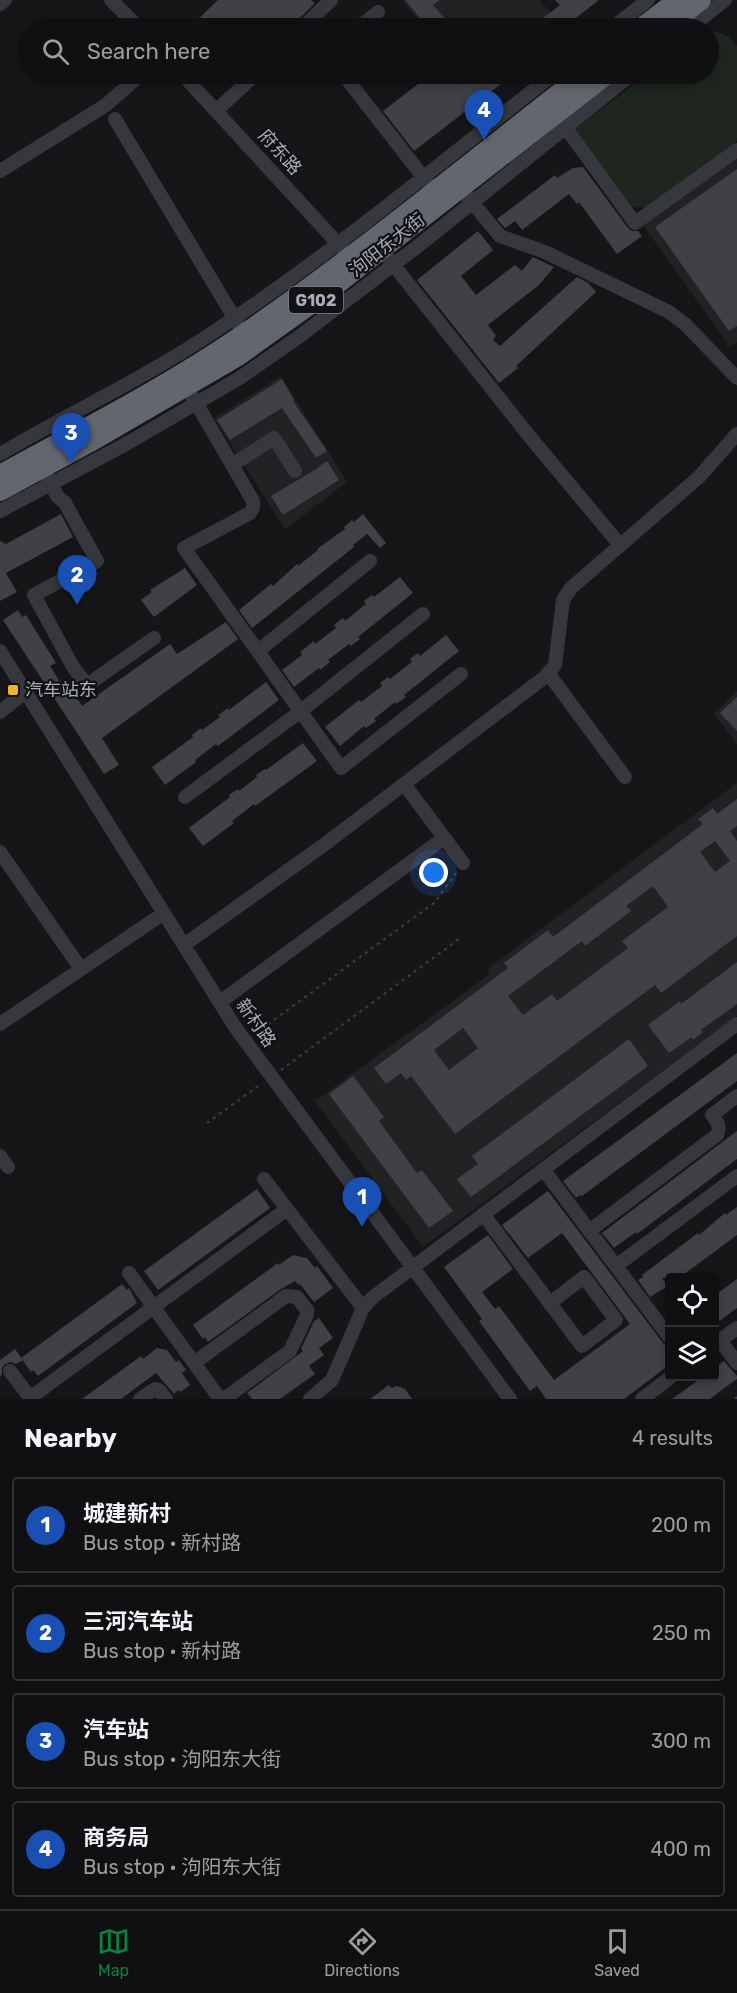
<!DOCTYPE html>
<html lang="en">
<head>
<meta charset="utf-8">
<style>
  body { margin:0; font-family:Rubik,"Noto Sans SC",sans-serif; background:#1e1e20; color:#f1f3f6 }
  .controls { position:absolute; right:18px; bottom:18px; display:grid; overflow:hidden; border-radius:6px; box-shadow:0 3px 9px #0003 }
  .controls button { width:54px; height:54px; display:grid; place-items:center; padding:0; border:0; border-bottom:2px solid #303032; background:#101012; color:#f1f3f6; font:30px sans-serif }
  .you { position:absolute; left:434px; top:873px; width:21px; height:21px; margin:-15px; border:4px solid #fff; border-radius:50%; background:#1a73e8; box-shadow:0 0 0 9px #1a73e833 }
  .badge { display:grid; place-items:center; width:39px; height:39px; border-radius:50%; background:#0b8043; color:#fff; font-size:20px; font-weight:700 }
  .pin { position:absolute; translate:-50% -50px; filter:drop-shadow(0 2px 3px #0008) }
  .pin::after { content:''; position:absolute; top:32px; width:21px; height:18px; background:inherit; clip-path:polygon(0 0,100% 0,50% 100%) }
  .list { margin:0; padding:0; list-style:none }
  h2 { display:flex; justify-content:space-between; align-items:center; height:78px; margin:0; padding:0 24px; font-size:26px }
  h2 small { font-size:20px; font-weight:400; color:#9c9d9f }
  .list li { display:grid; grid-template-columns:39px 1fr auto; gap:18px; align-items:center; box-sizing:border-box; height:96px; margin:0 12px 12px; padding:0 12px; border:2px solid #303032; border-radius:6px }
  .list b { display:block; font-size:22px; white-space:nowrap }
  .list p { margin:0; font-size:20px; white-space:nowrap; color:#9c9d9f }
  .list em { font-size:20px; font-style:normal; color:#9c9d9f }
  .icon { flex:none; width:33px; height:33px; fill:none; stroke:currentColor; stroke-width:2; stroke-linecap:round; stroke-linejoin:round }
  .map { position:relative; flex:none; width:737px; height:1399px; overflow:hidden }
  .search { position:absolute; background:#101012; box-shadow:0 3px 9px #0003; left:18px; right:18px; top:18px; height:66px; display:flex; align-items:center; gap:15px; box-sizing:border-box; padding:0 21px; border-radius:33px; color:#9c9d9f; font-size:22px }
  .sheet { height:510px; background:#101012 }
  nav { display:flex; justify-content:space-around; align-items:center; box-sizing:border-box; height:84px; border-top:2px solid #303032; background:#101012; font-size:16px; color:#9c9d9f }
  nav a { display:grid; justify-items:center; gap:3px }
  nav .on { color:#0b8043 }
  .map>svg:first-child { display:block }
  .built { fill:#222225 }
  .green { fill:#1e261f }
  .building { fill:#404145; fill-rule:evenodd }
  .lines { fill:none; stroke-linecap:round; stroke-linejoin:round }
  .path { stroke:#3d3f44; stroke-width:2; stroke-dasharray:3 4.5; stroke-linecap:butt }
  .minor { stroke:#37383d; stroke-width:14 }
  .highway { stroke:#63666e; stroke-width:20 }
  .poi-dot { fill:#f2b134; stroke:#111113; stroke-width:2 }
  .labels { text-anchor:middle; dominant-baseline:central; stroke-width:4.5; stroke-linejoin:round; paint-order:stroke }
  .shield { fill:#111113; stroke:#7b7e86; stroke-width:1.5 }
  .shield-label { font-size:16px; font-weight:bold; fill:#a8adb8 }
  .street-label { font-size:18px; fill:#a8adb8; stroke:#111113 }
  .poi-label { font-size:18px; fill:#a8adb8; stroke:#111113; text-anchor:start }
</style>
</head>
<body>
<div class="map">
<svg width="737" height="1399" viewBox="0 0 737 1399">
  <rect width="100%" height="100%" fill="#161618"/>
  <path class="built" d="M402 0H540L563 28H424Z
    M737 157V342L730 347 643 225Z
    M281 376 347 482 285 529 214 418Z
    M737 691V745L714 713Z
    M737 783V1016L423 1247 315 1101 490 974 487 969Z"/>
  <path class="green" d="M709 32C722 32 729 35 737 46V141L645 208 631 206 575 129 648 74H708Z"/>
  <path class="building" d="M218 0H311L315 3 296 22 293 28H189Z
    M405 0H440L433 5 453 28H428Z
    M555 0H599L563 28H530L560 5Z
    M221 74H243L231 84Z
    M431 74H449L457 85 472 74H514L414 151 383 111Z
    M583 167 628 228 632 231H638L642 236 617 254 579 202 577 204 569 194 522 230 515 221 505 228 497 219 555 175 557 178 573 168Z
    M737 169V326L729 331 655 227Z
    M478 231 493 250 461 276 476 295 515 265 522 271 533 257 554 267 539 285 488 325 496 336 493 340 500 346 577 277 588 283 596 292 516 366 518 368 499 383 417 280Z
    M282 379 294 400 293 401 327 451 316 458 282 408 230 440 217 420Z
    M327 461 339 480 283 515 271 496 318 468V467Z
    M61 514 73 537 6 573 17 592 0 601V541L6 544Z
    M363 514 386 543 380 548 367 534 353 545 354 547 252 628 239 610 271 584 273 586 297 564 298 566 318 550 317 549 345 529 344 527 352 520 354 522Z
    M185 568 197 585 154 617 141 600 152 592 150 590Z
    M400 577 413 593 358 637 360 639 351 646 349 644 328 660 330 662 320 670 319 668 294 687 282 670 302 655 300 652 314 641 315 644 336 628 334 625 343 618 345 621 366 604 364 601 372 595 374 597Z
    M18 610 22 617 26 615 56 663 50 666 60 682 65 680 82 706 170 644 177 654 226 622 238 639 102 738 119 765 104 774 3 620Z
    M446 635 459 651 404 695 406 697 396 704 395 702 374 719 376 721 366 728 364 726 340 746 325 727 359 700 361 702 382 686 380 683 388 677 390 679 412 662 410 659 418 653 420 656Z
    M266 682 279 700 218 746 216 744 195 760 196 762 165 785 152 767 193 737 192 735 201 728 202 730 220 717 218 715 228 708 229 710Z
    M737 697V731L720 713Z
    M303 743 317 761 255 806 254 804 232 821 234 823 203 846 189 828 230 797 229 795 238 789 239 791 257 777 256 775 265 769 266 770Z
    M737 799V826L730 831 737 841V936L661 993 655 985 455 1134 411 1076 406 1080 401 1073 386 1084 374 1068 508 968 504 963 548 930 553 937 703 824 698 819 713 808 717 814ZM715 841 730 861 715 872 700 852ZM653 886 668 907 622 941 628 948 557 1001 552 994 523 1015 508 996 582 941 585 946 631 911 626 906ZM463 1028 478 1048 449 1070 434 1050Z
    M737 962V1004L701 1030 703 1032 693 1040 692 1037 669 1053 648 1025 680 1001 681 1004Z
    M629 1039 648 1066 471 1197 457 1179 478 1164 472 1156Z
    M737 1053V1081L582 1196 580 1195 576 1198 563 1181Z
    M353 1076 384 1117 379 1121 417 1173 422 1170 453 1211 429 1228 329 1094Z
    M737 1131V1159L637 1234 636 1232 614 1248 602 1233Z
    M257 1189 270 1208 158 1290 144 1271Z
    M548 1191 663 1343 669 1349V1365L624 1399H546L537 1386 530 1391 479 1321 482 1319 444 1267 488 1235 513 1269 482 1292 495 1309 499 1306 554 1380 630 1324 562 1233 528 1258 502 1225Z
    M737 1207V1235L679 1278H662L668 1286 650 1297 638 1280 643 1277 642 1275 698 1233 699 1235 725 1213 726 1215Z
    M293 1255 307 1258 315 1268 317 1266 333 1288 314 1302 300 1284 299 1285 295 1281 281 1289 208 1342 205 1337 203 1339 193 1325 278 1263 279 1265Z
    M737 1279V1308L714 1325V1296Z
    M122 1284 127 1290 129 1288 137 1303 38 1376 33 1370 31 1372 21 1358Z
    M319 1318 333 1338 319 1348 324 1355 309 1366 315 1374 280 1399H252L247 1393 303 1351 301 1349 314 1321Z
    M157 1348 167 1350 176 1362 179 1360 186 1370 182 1373 190 1385 180 1392 178 1390 174 1394 156 1373 121 1399H82L141 1356 143 1359Z
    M15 1349 23 1360 16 1364 10 1362 5 1364 2 1368V1375L0 1376V1360Z
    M724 1361 737 1376V1379L727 1386 710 1399H672L703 1377H714V1368Z
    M389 1385 391 1388 397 1386 405 1389 412 1399H370Z"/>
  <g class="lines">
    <path class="path" d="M256 1033 434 903 456 873
      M281 1070 459 939
      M207 1123 261 1084
      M735 1399 737 1397"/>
    <path class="minor" d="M111 0 139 28
      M0 4 5 0
      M302 28 331 0
      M358 28 378 12
      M612 28 648 0
      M689 28 725 0
      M182 74 342 248
      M343 74 427 182
      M217 110 256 74
      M115 119 238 324
      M560 120 635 223 737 150
      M0 171 106 105 141 74
      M466 195 500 236 545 252 669 312 685 324 737 378
      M388 258 530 437 620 545
      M192 396 253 501V508L250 513 184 548 341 768 461 674
      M0 454C73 411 151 375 221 327 337 250 445 159 554 74
      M232 465 274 438 295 471
      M48 478 57 496 65 503 97 561 34 595 73 667 87 685 154 638
      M0 511 126 444 238 379 300 336 422 243 632 74
      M0 651 235 1027 510 1399
      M258 651 370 561
      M548 673 625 777
      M0 712 26 691
      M404 784 463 863
      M185 797 301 711 423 614
      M0 852 81 969
      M184 945 325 844 545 677 555 665 563 600 571 588 699 477 737 434
      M220 1002 444 838
      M0 1024 164 913
      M0 1156 8 1167
      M543 1169 670 1338
      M264 1179 363 1308
      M483 1214 582 1346 616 1320 584 1277 550 1303
      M589 1231 717 1135C721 1127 717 1121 712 1115L737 1096
      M616 1266 737 1176
      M129 1273 220 1399
      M720 1340 737 1363
      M714 1345 737 1328
      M194 1363 286 1296 297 1297 307 1310V1315L290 1351 224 1399
      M10 1371 31 1399
      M30 1398 287 1209
      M140 1399 155 1389 159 1390 166 1399
      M310 1399 332 1380 363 1308 372 1298 737 1024
      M642 1399 672 1376"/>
    <path class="highway" d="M641 28 678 0
      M665 28 701 0
      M0 475C82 430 167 387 244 334 361 253 472 161 584 74
      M0 491 90 442 238 356 319 298 607 74"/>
  </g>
  <rect class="poi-dot" x="7" y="684" width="12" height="12" rx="3"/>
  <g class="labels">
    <rect class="shield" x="289" y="287" width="54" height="26" rx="4.5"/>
    <g class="shield-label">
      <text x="316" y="300">G102</text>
    </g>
    <g class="street-label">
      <text transform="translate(280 152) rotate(48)">府东路</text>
      <text transform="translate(387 245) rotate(-38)">泃阳东大街</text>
      <text transform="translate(256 1023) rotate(55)">新村路</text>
    </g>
    <g class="poi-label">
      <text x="25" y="690">汽车站东</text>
    </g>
  </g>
</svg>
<div class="controls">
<button><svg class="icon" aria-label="locate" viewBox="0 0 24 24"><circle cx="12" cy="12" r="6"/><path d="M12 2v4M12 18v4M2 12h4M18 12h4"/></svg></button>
<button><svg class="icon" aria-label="layers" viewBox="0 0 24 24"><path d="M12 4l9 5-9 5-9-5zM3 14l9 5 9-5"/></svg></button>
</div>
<div class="you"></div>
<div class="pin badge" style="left:362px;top:1227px;background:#1a4fb4">1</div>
<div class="pin badge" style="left:77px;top:605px;background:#1a4fb4">2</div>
<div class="pin badge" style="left:71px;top:463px;background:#1a4fb4">3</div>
<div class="pin badge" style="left:484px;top:140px;background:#1a4fb4">4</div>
<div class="search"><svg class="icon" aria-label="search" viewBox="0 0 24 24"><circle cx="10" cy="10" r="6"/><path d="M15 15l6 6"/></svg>Search here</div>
</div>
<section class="sheet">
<h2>Nearby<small>4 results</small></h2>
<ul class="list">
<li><span class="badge" style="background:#1a4fb4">1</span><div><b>城建新村</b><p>Bus stop · 新村路</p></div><em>200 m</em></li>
<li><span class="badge" style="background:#1a4fb4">2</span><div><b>三河汽车站</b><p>Bus stop · 新村路</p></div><em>250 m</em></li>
<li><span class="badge" style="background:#1a4fb4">3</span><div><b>汽车站</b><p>Bus stop · 泃阳东大街</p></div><em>300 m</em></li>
<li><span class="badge" style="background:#1a4fb4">4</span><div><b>商务局</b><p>Bus stop · 泃阳东大街</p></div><em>400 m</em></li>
</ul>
</section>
<nav>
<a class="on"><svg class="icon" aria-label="map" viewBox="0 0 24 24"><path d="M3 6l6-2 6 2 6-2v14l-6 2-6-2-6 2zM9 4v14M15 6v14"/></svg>Map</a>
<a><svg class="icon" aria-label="directions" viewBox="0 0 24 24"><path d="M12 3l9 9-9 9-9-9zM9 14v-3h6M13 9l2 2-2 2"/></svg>Directions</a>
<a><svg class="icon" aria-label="saved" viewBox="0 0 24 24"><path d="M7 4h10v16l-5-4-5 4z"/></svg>Saved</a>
</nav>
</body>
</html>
